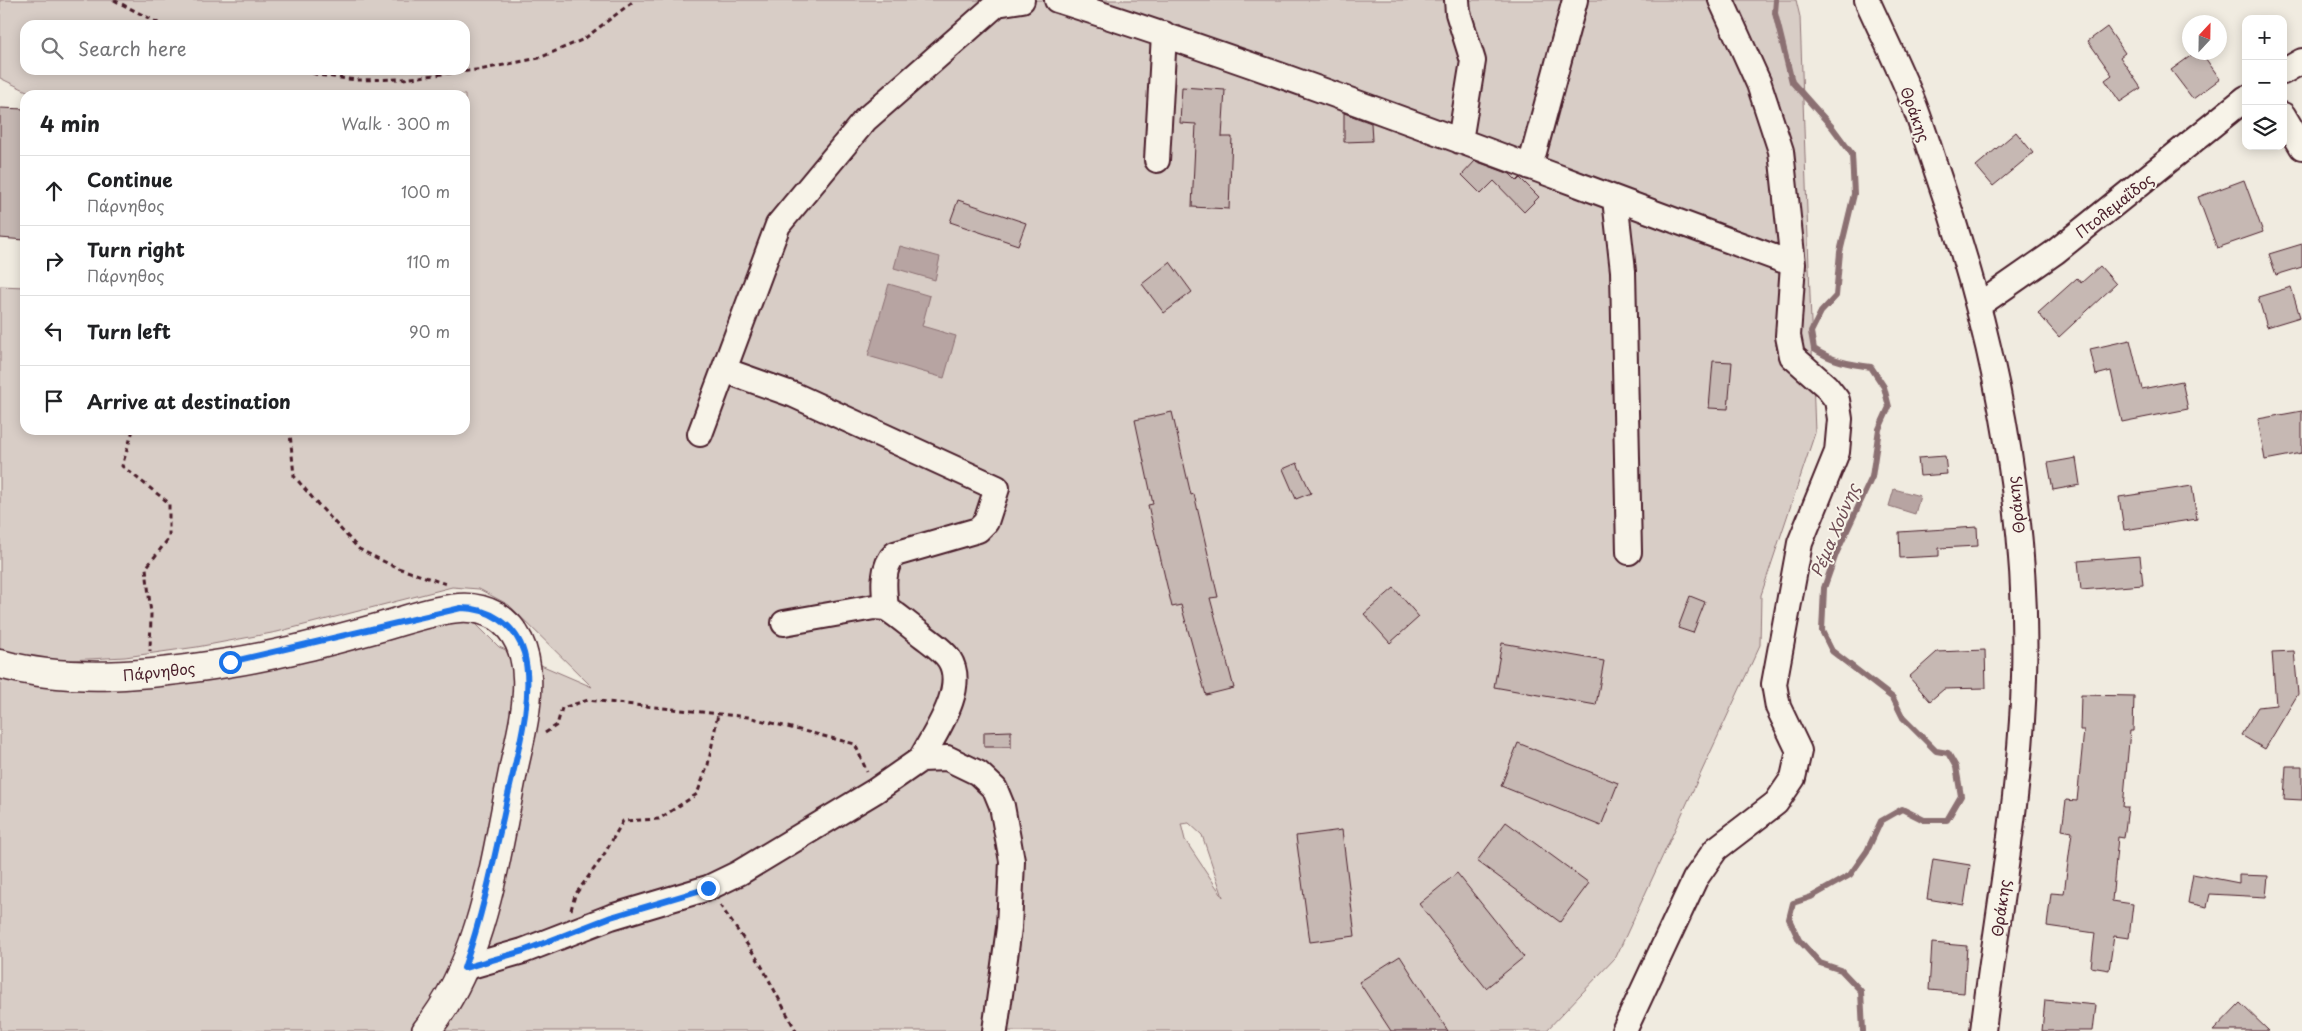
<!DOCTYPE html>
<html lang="en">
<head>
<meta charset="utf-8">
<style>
  body { margin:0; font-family:"Playpen Sans",sans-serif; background:#f6f6f6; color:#202124 }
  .controls { position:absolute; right:15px; top:15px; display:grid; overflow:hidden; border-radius:10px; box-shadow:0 2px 12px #0003 }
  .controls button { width:45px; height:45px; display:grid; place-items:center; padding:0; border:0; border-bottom:1px solid #e0e0e0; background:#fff; color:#202124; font:25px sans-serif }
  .compass { position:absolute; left:2182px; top:15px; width:45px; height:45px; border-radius:50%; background:#fff; box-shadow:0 2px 12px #0003; rotate:22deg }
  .stop { position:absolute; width:15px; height:15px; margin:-11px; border:4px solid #1a73e8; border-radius:50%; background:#fff }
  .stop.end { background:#1a73e8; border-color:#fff; box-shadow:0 1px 5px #0008 }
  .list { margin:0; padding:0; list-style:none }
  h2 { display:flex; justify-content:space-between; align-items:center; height:65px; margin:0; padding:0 20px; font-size:21px }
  h2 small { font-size:16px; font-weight:400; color:#757577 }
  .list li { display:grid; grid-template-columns:32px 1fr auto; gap:15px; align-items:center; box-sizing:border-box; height:70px; padding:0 20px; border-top:1px solid #e0e0e0 }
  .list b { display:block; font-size:19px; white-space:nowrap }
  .list p { margin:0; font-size:16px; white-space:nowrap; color:#757577 }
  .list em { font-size:16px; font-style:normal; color:#757577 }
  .icon { flex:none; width:28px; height:28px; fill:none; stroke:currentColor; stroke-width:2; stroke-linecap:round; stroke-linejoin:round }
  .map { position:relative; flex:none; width:2302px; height:1031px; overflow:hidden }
  .search { position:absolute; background:#fff; box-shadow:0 2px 12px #0003; left:20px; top:20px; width:450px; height:55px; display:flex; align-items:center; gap:12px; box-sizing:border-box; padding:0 18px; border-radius:15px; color:#757577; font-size:19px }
  .panel { position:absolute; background:#fff; box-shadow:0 2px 12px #0003; left:20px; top:90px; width:450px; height:345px; border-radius:15px }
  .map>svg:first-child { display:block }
  .green { fill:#d8cdc6; stroke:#917678; fill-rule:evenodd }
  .water { fill:#b7a4a2; stroke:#8b6f72 }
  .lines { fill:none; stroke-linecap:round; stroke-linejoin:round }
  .stream { stroke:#8b6f72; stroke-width:6 }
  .building { fill:#c6b8b3; stroke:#4a1f2b }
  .minor-casing { stroke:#4a1f2b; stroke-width:28 }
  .major-casing { stroke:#4a1f2b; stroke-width:31 }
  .path { stroke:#4a1f2b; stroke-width:3; stroke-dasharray:5 4; stroke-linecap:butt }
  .minor { stroke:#f7f3e8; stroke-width:24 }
  .major { stroke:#f7f3e8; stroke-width:28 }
  .route { stroke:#1a73e8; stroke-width:6 }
  .labels { text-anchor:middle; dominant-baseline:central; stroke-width:4; stroke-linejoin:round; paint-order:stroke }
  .street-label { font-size:15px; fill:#4a1f2b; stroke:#f7f3e8 }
  .water-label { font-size:16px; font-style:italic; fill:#704e55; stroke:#f7f3e8 }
</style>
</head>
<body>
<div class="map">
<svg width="2302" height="1031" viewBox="0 0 2302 1031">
  <rect width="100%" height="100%" fill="#f0ebe0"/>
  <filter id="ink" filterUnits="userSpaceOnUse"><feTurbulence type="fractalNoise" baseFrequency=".02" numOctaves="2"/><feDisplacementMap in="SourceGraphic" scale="10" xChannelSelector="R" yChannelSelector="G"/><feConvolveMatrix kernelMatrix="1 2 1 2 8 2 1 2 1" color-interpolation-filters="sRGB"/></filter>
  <g filter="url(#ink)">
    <path class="green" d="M0 0H1796L1800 17 1815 433 1761 595 1760 645 1616 957 1546 1031H0V671L126 684 454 615 476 624 499 647 592 687 509 605 479 589 452 587 277 632 197 647 125 657 70 660 36 659 4 652 0 648V286L25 287V430H465V95H35L0 78ZM25 25H465V70H25ZM1189 823 1202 835 1223 897 1185 840 1181 824Z"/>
    <path class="water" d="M900 246 940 257 935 280 894 268Z
      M889 284 930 296 922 326 956 336 944 378 868 356Z
      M1894 489 1920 496 1915 514 1889 506Z"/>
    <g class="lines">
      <path class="stream" d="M1776 0 1775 13 1792 82 1832 127 1852 154 1854 194 1840 252 1836 296 1821 312 1811 332 1814 349C1832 361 1849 364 1871 367L1884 387 1889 407 1879 429 1872 477 1836 554 1824 588 1822 631 1832 651 1893 698 1903 718 1936 751 1948 753 1956 767 1961 796 1947 820H1924L1902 809 1881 821 1867 851 1850 875 1811 897 1793 903 1789 919 1799 940 1820 963 1841 970 1861 991 1863 1031"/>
    </g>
    <path class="building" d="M2107 27 2125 53 2120 57 2141 88 2120 102 2105 80 2112 75 2088 41Z
      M2196 52H2201L2220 79 2193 99 2171 70Z
      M1182 87 1225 90 1222 137H1232L1229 209 1192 207 1196 124 1180 123Z
      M0 108 25 109V240L0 238Z
      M1344 113 1371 123 1372 141 1344 142Z
      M2016 132 2033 153 1993 186 1976 166Z
      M1475 161 1510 174 1517 181 1520 178 1539 197 1524 212 1494 181 1481 194 1462 175Z
      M2244 180 2263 232 2217 248 2198 197Z
      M958 200 1026 223 1018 245 950 222Z
      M2302 244V267L2276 275 2269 254Z
      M1170 262 1192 292 1164 313 1142 284Z
      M2100 266 2116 284 2059 337 2038 313 2077 278 2081 283Z
      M2291 287 2300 317 2267 327 2258 297Z
      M2130 340 2142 389 2182 381 2188 409 2122 422 2111 371 2096 375 2090 349Z
      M1713 361 1732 362 1728 409 1709 408Z
      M2302 411V453L2265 460 2258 419Z
      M1172 412 1191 495 1194 494 1218 597 1210 598 1234 688 1206 695 1181 605 1172 607 1148 505 1153 504 1135 420Z
      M1945 456 1947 474 1920 476 1918 458Z
      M2076 458 2080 485 2053 490 2048 463Z
      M1297 463 1311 493 1296 499 1283 469Z
      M2192 486 2197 519 2124 530 2119 497Z
      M1977 527 1978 546 1939 548V556L1900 558 1899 532Z
      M2140 556 2143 585 2081 590 2078 561Z
      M1394 588 1419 617 1390 643 1364 614Z
      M1690 596 1705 602 1693 633 1678 628Z
      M1502 643 1604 661 1596 705 1494 687Z
      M1985 650 1986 688 1944 689 1930 701 1909 677 1937 652Z
      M2294 651 2298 694 2265 749 2241 735 2258 707 2276 705 2272 652Z
      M2081 695 2134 696 2133 731H2130L2123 807H2128L2124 838 2118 837 2112 901 2133 904 2129 938 2114 936 2109 970 2091 967 2095 933 2047 926 2051 893 2064 894 2072 832 2062 830 2066 800 2077 801 2084 730H2080Z
      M1011 731V747H984V732Z
      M1518 743 1618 783 1601 826 1501 786Z
      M2286 766H2302V800L2284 799Z
      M1506 822 1589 883 1560 922 1477 861Z
      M1342 830 1355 936 1310 942 1296 836Z
      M1933 859 1970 865 1964 905 1927 899Z
      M1457 873 1524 957 1486 988 1419 904Z
      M2193 874 2239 883V875L2268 876 2266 897 2210 894 2207 907 2188 903Z
      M1932 943 1967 946 1964 993 1929 990Z
      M1400 956 1448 1031H1391L1359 982Z
      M2045 1000 2096 1005 2093 1031H2042Z
      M2240 1003 2269 1031H2213Z"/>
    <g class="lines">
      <g class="minor-casing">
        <path id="minor" d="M1057 0C1306 79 1548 175 1793 264
          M1457 0 1458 13 1473 61 1460 141
          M1867 0C1881 31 1896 61 1909 92 1920 118 1928 145 1937 172 1993 333 2029 506 2024 677 2021 796 1997 913 1983 1031
          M2283 72 2302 61
          M2283 115 2302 147
          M1157 160 1164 34
          M1530 167 1575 0
          M1615 199 1623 271 1629 552
          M1979 305 2055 252 2246 98
          M724 370 794 395 997 488 986 522 978 530 895 554C881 567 884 590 886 608 899 616 911 627 923 636 932 643 943 650 949 659 968 688 934 734 921 759
          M700 434 778 225 865 120 997 4 1022 0
          M784 623 874 607 886 608
          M464 968 523 951 611 917 708 888 739 873 875 791 921 759 947 758 978 773 995 789 1002 806 1012 861 1009 928 995 1031
          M1624 1031 1695 879 1716 849 1776 803 1793 778 1799 751 1778 707 1774 684 1800 543 1837 452 1840 419 1837 400 1826 386 1792 356 1788 336 1793 264 1781 151 1759 84 1721 0"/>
      </g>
      <g class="major-casing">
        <path id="major" d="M0 664C74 684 152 675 227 663 279 655 330 641 381 627 406 620 433 610 459 608 472 607 485 610 496 616 544 646 525 718 515 762 496 852 485 959 426 1031"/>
      </g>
      <path class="path" d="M114 0 162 25
        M304 70 318 75 356 80 403 79 484 69 539 58 584 39 635 0
        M133 430 122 466 169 503V538L146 568 151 614 150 651
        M287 430 290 433 294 476 315 501 359 549 395 567 449 585
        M545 733 557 725 562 708 588 700 748 717 855 744 867 772
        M720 905 760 963 796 1031
        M571 910 575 895 602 858 623 821 659 819 697 794 708 765 718 714"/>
      <use href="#minor" class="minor"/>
      <use href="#major" class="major"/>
    </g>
  </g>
  <g class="lines" filter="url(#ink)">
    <path class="route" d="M230 662 461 608C490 608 516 625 524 653 535 695 517 754 508 795 495 854 484 911 464 968L523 951 611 917 708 888"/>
  </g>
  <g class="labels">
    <g class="street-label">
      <text transform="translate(1916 114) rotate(70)">Θράκης</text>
      <text transform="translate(2114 205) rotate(-38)">Πτολεμαΐδος</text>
      <text transform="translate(2015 505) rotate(-97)">Θράκης</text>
      <text transform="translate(159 671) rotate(-6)">Πάρνηθος</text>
      <text transform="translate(2000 908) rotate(-82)">Θράκης</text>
    </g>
    <g class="water-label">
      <text transform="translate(1834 530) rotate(-67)">Ρέμα Χούνης</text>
    </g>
  </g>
</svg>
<div class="controls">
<button>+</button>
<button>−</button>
<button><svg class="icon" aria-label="layers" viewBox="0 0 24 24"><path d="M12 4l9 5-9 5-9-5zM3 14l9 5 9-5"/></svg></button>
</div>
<svg class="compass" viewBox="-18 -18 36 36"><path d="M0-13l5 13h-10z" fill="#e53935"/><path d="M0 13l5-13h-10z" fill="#757577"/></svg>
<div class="stop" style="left:230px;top:662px"></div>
<div class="stop end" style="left:708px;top:888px"></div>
<div class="search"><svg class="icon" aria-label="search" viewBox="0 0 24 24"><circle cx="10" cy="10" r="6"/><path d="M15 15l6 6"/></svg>Search here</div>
<section class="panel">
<h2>4 min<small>Walk · 300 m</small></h2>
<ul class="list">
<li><svg class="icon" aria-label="ahead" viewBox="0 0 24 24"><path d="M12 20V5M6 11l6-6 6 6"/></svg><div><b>Continue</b><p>Πάρνηθος</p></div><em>100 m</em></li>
<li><svg class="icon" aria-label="right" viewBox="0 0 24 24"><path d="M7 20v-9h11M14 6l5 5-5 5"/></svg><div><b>Turn right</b><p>Πάρνηθος</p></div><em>110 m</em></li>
<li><svg class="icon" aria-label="left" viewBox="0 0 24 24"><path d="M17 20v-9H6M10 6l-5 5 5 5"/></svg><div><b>Turn left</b></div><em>90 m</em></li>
<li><svg class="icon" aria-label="arrive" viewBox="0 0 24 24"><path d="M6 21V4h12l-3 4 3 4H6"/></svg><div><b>Arrive at destination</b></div></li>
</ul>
</section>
</div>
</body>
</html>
